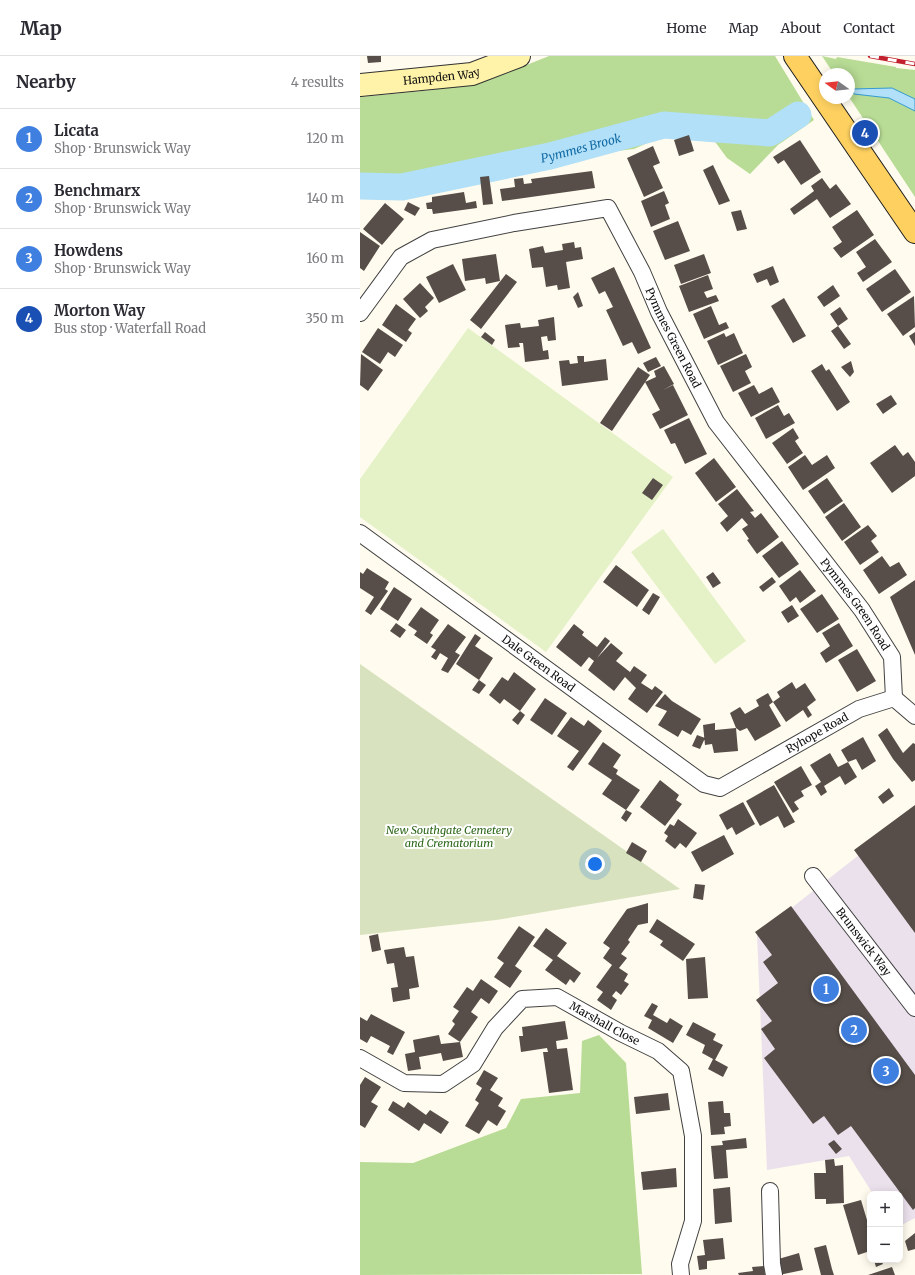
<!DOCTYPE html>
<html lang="en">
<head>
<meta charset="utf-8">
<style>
  body { margin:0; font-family:Merriweather,serif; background:#f2f2f3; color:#2b2b33 }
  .controls { position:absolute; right:12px; bottom:12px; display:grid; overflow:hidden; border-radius:8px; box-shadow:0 2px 10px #0003 }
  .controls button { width:36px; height:36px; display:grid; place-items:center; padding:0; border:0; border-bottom:1px solid #e1e1e2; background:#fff; color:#2b2b33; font:20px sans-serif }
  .compass { position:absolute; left:459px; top:12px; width:36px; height:36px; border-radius:50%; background:#fff; box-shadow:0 2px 10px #0003; rotate:285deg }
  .you { position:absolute; left:235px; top:808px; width:14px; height:14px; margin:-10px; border:3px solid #fff; border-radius:50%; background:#1a73e8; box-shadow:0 0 0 6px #1a73e833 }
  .badge { display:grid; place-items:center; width:26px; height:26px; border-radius:50%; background:#c3202f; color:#fff; font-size:13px; font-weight:700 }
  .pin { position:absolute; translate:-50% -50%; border:2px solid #fff; box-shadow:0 1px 4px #0006 }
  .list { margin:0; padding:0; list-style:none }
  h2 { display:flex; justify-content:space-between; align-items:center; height:52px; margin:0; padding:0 16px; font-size:17px }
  h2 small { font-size:13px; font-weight:400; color:#7c7c81 }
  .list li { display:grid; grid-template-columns:26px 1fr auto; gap:12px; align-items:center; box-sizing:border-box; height:60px; padding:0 16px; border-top:1px solid #e1e1e2 }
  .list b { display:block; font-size:15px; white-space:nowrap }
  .list p { margin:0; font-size:13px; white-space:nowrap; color:#7c7c81 }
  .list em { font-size:13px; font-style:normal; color:#7c7c81 }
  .map { position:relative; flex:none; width:555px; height:1219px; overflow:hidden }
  header { display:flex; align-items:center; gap:24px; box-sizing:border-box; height:56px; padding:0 20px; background:#fff; border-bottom:1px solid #e1e1e2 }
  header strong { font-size:19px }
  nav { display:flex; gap:22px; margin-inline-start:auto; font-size:14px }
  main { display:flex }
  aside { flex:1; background:#fff }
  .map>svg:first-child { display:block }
  .industrial { fill:#ebe1ed }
  .forest { fill:#b8dc95 }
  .cemetery { fill:#d8e2be }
  .pitch { fill:#e5f2c8 }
  .water { fill:#b1e0f8; stroke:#359ad2 }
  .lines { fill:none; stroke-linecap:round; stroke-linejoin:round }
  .river { stroke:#b1e0f8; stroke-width:27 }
  .building { fill:#574e49 }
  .street-casing { stroke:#414141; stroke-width:18 }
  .secondary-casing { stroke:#303030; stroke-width:24 }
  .primary-casing { stroke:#1f1f1f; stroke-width:24 }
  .street { stroke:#fff; stroke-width:16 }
  .secondary { stroke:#fff2a9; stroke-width:22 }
  .primary { stroke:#fdd060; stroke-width:22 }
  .rail-casing { stroke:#c3202f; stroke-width:4.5 }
  .rail { stroke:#fff; stroke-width:3; stroke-dasharray:9; stroke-linecap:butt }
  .labels { text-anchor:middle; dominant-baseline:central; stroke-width:4; stroke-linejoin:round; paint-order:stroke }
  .street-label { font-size:11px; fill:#0e0e0e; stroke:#fff }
  .park-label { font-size:11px; font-style:italic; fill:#2e681b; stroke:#fff }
  .water-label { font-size:12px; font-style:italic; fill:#126aa4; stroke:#fff }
</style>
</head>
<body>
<header>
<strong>Map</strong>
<nav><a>Home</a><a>Map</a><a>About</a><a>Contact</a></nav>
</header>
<main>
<aside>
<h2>Nearby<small>4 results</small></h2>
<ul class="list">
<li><span class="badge" style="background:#3f7fe0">1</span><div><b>Licata</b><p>Shop · Brunswick Way</p></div><em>120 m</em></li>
<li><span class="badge" style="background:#3f7fe0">2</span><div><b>Benchmarx</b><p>Shop · Brunswick Way</p></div><em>140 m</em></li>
<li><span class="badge" style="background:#3f7fe0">3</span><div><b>Howdens</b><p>Shop · Brunswick Way</p></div><em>160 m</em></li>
<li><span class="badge" style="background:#1a4fb4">4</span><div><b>Morton Way</b><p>Bus stop · Waterfall Road</p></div><em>350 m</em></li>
</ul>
</aside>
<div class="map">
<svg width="555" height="1219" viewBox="0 0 555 1219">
  <rect width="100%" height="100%" fill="#fffbee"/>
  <path class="industrial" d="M555 755V1162L540 1170V1138H513L489 1100 407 1114 397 879Z"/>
  <path class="forest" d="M189 0H415L454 64 418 89 390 118 367 102 339 64 274 93 222 99 35 135 0 139V41L72 34 147 17Z
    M462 0 476 3 477 1 536 11V12L555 14V141L489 41V18H474Z
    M239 979 266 1007 282 1218 0 1219V1106L53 1107 146 1072 161 1043 220 1037 222 985Z"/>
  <path class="cemetery" d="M0 608 320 833 136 864 0 879Z"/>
  <path class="pitch" d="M108 272 313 421 186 596 0 461V423Z
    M303 473 386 585 355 608 271 496Z"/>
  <path class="water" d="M532 32 555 43V55L529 42 494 38 492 33Z"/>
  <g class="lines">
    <path class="river" id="s1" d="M0 130 42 131 190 100 304 69 410 77 438 59"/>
  </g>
  <path class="building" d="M7 0H21V6L8 7Z
    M329 79 334 95 319 100 314 84Z
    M440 84 461 116 441 129 424 104 418 108 413 101Z
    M293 90 300 107 293 110 303 132 284 141 267 102Z
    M353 109 370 145 359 149 343 114Z
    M232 115 235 132 142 145 140 133 155 131 154 123 163 122 164 128 172 127 171 123Z
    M129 120 133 148 123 149 120 121Z
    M462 122 470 133 476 128 491 148 470 162 457 143 434 159 430 153 454 135 451 130Z
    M304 135 309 147 305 149 310 163 291 171 281 145Z
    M104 136 106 147 116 145 117 152 73 158 72 153H67L66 147 72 146V141Z
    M48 146 60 152 55 160 44 154Z
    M25 147 44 163 22 189 3 173Z
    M381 154 387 173 377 175 371 156Z
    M497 154 514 179 481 202 473 192 482 186 472 171Z
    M318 165 330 195 305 204 293 175Z
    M0 176 20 190 4 215 0 212Z
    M515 183 532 206 503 226 497 217 506 211 496 196Z
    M214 186 215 192 221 191 223 203 206 206 210 232 198 234 197 229 186 231 183 211 172 212 169 193 183 190 185 197 203 194 202 188Z
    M136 198 140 225 126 228 125 222 105 225 102 203Z
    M344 198 351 217 321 228 314 209Z
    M93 208 106 234 79 247 66 221Z
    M413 210 419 226 410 230 407 223 397 227 393 218Z
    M254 211 291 292 278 298 272 286 263 290 246 254 253 251 245 235 239 238 231 222Z
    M535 213 551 236 522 256 506 233Z
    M146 218 157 226 121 273 110 264Z
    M348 219 353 233 344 236 347 242 356 239 359 245 329 256 319 230Z
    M60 227 74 242 65 251 68 255 60 262 43 243Z
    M473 229 480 240 464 251 457 241Z
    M218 236 223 250 218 252 213 241Z
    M554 240 555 271 543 280 527 258Z
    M424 242 446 280 433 287 411 250Z
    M36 248 56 263 48 274 52 277 46 286 22 269Z
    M351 250 359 269 366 266 369 272 344 283 333 258Z
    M480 251 488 263 478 270 470 258Z
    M194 261 196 284 188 285 187 280 181 281 183 295 188 294 189 303 165 306 163 287H159L160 291 148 292 145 269 160 267 161 272 179 270 178 264Z
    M478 270 491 288 484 293 471 275Z
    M18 272 43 289 35 301 28 296 20 308 2 296Z
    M125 276 135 284 132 289 121 281Z
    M555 276V290L549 280Z
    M364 277 366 281 374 277 383 297 358 309 347 285Z
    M1 298 23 314 8 335 0 329Z
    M386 298 392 311 385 315 391 327 373 336 360 310Z
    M217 300H224V306L246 303 248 324 202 330 199 305 209 304 210 308 218 307Z
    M296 301 301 310 288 316 283 307Z
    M491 305 494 316 490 321 481 311Z
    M462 308 466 315 469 313 490 346 477 355 451 315Z
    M304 310 314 328 303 334 313 329 328 359 300 373 292 358 300 354 285 326 296 321 294 315Z
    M278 311 290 319 252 375 240 367Z
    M394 329 399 338 412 331 420 346 391 361 378 337Z
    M531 339 537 348 523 358 516 348Z
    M418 349 424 360 429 357 435 367 406 383 395 362Z
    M329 362 347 398 325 408 315 387 311 388 304 374Z
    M433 372 439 382 435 385 443 397 427 408 412 387Z
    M535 389 543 400 548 396 555 406V420L532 437 510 407Z
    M445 399 452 409 467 399 475 412 443 434 428 411Z
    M354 402 376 431 356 446 335 417Z
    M293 422 303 429 292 444 282 437Z
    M467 422 483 445 464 458 448 435Z
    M377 433 394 455 390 456 395 462 401 457 419 481 397 498 387 484 389 483 382 473 388 469 382 462 367 476 360 467 368 460 358 448Z
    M484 447 501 471 482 485 465 461Z
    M508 469 517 480 511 485 519 496 500 509 484 486Z
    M422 485 439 508 419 522 402 500Z
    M522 500 530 511 539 506 547 519 519 538 503 514Z
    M256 509 289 534 277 551 243 526Z
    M7 512 29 526 25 533 28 535 11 559 5 555 14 541 0 532V516L3 518Z
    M440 514 456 535 440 547 436 541 430 546 419 530Z
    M353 516 361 527 353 532 346 521Z
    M412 521 416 526 403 536 399 531Z
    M555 524V599L530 541Z
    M34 531 52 543 38 565 20 553Z
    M293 537 300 541 289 559 282 554Z
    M462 538 479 563 457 577 440 553Z
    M432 549 439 560 428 567 421 556Z
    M61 551 79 564 70 577 73 579 67 588 54 579 57 575 48 569Z
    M36 567 46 574 40 582 30 575Z
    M479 567 493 590 466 607 460 597 470 590 462 577Z
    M88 568 106 581 95 596 100 599 88 617 81 614 88 602 80 597 76 604 71 601 76 594 71 591Z
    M214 568 224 576 222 579 237 591 245 581 250 585 237 602 251 587 263 597 256 605 270 616 274 610 287 619 281 627 292 634 295 630 303 636 287 657 268 643 276 632 265 621 254 635 228 614 234 605 229 601 221 611 196 591Z
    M115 578 121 582 115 590 133 602 119 624 96 608Z
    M497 593 516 625 497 636 478 604Z
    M154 616 176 633 160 655 144 643 140 648 129 639 142 621 148 625Z
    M119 624 126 629 119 638 112 634Z
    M432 626 436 633 445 627 456 644 447 651 452 659 448 662 443 654 426 666 413 646 420 641 417 636Z
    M408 637 413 646 409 649 421 670 395 685 387 672 380 675 376 672 370 657 380 651 385 658 399 650 396 644Z
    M305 638 312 645 341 663 331 679 322 674 318 681 298 669 307 655 295 650Z
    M185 642 207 657 192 679 170 664Z
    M160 655 165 659 158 669 152 664Z
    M211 661 224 670 228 664 242 675 213 715 207 711 219 695 197 680Z
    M355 667V674L376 672 378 695 354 697 352 688 345 689 343 669Z
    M527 672 543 697 553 687 555 688V724L552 726 533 703 518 679Z
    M337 679 345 682 340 693 332 690Z
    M503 681 516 705 502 714 496 703 488 706 481 694Z
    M243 686 261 699 253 711 258 714 256 718 280 734 266 754 242 738 252 724 228 708Z
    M470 697 478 711 488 706 497 721 485 729 480 720 464 730 467 736 461 740 455 730 461 726 450 709Z
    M441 710 452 729 441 735 444 740 434 746 439 753 433 757 414 726Z
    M300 724 319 739 316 744 322 748 305 770 280 751Z
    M414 729 435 766 424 772 418 760 400 770 386 745Z
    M529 732 534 740 523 748 518 741Z
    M383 746 395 768 376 779 372 771 367 774 359 759Z
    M555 749V877L494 794Z
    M266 754 272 757 266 766 261 762Z
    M318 763 337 777 326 792 320 787 315 793 305 785 308 780 304 777 310 768 314 770Z
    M364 779 374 798 342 816 331 796Z
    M272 786 287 795 281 806 266 797Z
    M335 828 345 829 343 844 333 842Z
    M288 847V867L278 869 268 884 270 886 261 898 267 902 259 912 268 918 264 925 269 928 261 939 256 935 252 940 257 944 251 954 237 944 243 936 236 931 252 909 243 902 250 892 243 887 267 853Z
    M431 850 555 1019V1152L553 1154 491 1070 478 1079 464 1060 453 1068 404 1002 415 993 401 973 412 965 396 944 418 927 403 906 412 899 395 876Z
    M297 863 335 888 323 905 300 889 303 885 289 876Z
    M159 870 175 881 155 910 162 915 150 932 134 921 144 907 137 902Z
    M186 872 207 887 197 900 221 917 214 927 210 923 206 929 185 914 193 904 173 890Z
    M18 878 21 894 12 896 9 880Z
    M44 891 46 901 54 900 59 931 49 933 50 943 33 946 31 932 38 931 34 907 27 908 24 894Z
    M345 901 348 942 328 943 326 903Z
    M121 923 138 935 129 948 121 942 111 956 118 961 100 986 88 978 95 968 92 965 99 955 93 951 107 931 113 935Z
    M292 947 298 950 293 959 307 967 310 962 323 970 313 987 288 972 292 964 284 960Z
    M11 958 45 976 33 999 27 996 30 990 11 980 7 987 0 983V961L7 965Z
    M205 965 208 983 196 985 197 993 207 992 213 1034 189 1037 183 996H188L187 992 161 996 159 980H163L162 971Z
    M333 966 356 978 353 984 363 989 355 1004 368 1011 363 1021 348 1013 353 1003 342 997 345 989 326 979Z
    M79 979 81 988 100 986 103 1001 83 1005 81 997 59 1001 61 1013 48 1015 45 998 55 996 53 984Z
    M124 1014 138 1022 130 1034 143 1042 138 1050 146 1055 137 1070 128 1064 119 1078 105 1070 119 1047 115 1044 122 1032 116 1028Z
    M5 1021 21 1031 11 1046 18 1050 5 1072 0 1069V1029Z
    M308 1037 310 1054 276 1058 274 1041Z
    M33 1045 44 1052 48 1046 66 1059 70 1054 89 1066 81 1078 64 1067 59 1075 28 1054Z
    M363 1045 364 1057H370L371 1070 364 1071 365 1078 351 1079 348 1046Z
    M386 1082 387 1092 366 1094 368 1122 354 1123 351 1090 363 1089 362 1085Z
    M474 1084 482 1093 476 1098 468 1088Z
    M474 1103 475 1110 483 1109 484 1147 466 1148V1143H455L454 1117H466L465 1104Z
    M316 1112 317 1131 283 1134 281 1116Z
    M370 1131 372 1166 355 1168 353 1133Z
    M501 1144 510 1174V1195L498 1199 483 1149Z
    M555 1177V1193L548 1195 545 1185Z
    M363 1182 365 1203 347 1205V1213L339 1214 337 1200 345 1199 343 1184Z
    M466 1189 472 1213 474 1219H461L454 1192Z
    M439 1197 443 1214 419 1219 415 1204Z
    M514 1204H521L523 1208 516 1211Z
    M404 1210 405 1219H379L378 1217 393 1215 392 1211Z
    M532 1211 535 1219H508Z"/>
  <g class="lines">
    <g class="street-casing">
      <g id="street">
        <path id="s2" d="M0 257 41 201 72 184 154 167 248 152 282 216 299 256 356 366 502 554 532 601 534 642"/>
        <path id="s3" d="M0 477 344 728 360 732 499 653 534 642 555 660"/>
        <path id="s4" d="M453 820 555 952"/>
        <path id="s5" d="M0 1002 44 1027 83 1028 113 1008 135 972 162 943 197 941 261 977 298 995 321 1015 333 1080V1165L320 1208 321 1219"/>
        <path d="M410 1135 412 1208 414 1219"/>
      </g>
    </g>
    <g class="secondary-casing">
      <g id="secondary">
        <path id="s6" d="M0 29 112 18 159 0"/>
      </g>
    </g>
    <g class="primary-casing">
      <path id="primary" d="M435 0 555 176"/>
    </g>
    <use href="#street" class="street"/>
    <use href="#secondary" class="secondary"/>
    <use href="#primary" class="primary"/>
    <g class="rail-casing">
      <path id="rail" d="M510 0 555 8"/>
    </g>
    <use href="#rail" class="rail"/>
  </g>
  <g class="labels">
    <g class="street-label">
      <text stroke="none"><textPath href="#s6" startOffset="82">Hampden Way</textPath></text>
      <text stroke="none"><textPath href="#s2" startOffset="429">Pymmes Green Road</textPath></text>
      <text stroke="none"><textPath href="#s2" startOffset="753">Pymmes Green Road</textPath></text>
      <text stroke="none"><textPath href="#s3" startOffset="221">Dale Green Road</textPath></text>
      <text stroke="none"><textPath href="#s3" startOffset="554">Ryhope Road</textPath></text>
      <text stroke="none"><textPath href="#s4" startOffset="83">Brunswick Way</textPath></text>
      <text stroke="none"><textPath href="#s5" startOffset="297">Marshall Close</textPath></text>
    </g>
    <g class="park-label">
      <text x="89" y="774">New Southgate Cemetery<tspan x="89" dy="13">and Crematorium</tspan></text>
    </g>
    <g class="water-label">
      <text stroke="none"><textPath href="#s1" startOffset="225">Pymmes Brook</textPath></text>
    </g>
  </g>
</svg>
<div class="controls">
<button>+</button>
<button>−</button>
</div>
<svg class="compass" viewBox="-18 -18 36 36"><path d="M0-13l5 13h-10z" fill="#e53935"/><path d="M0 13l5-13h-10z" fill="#7c7c81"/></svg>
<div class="you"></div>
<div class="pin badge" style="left:466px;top:933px;background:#3f7fe0">1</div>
<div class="pin badge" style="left:494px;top:974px;background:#3f7fe0">2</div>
<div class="pin badge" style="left:526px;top:1015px;background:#3f7fe0">3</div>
<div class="pin badge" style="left:505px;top:77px;background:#1a4fb4">4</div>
</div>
</main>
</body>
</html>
